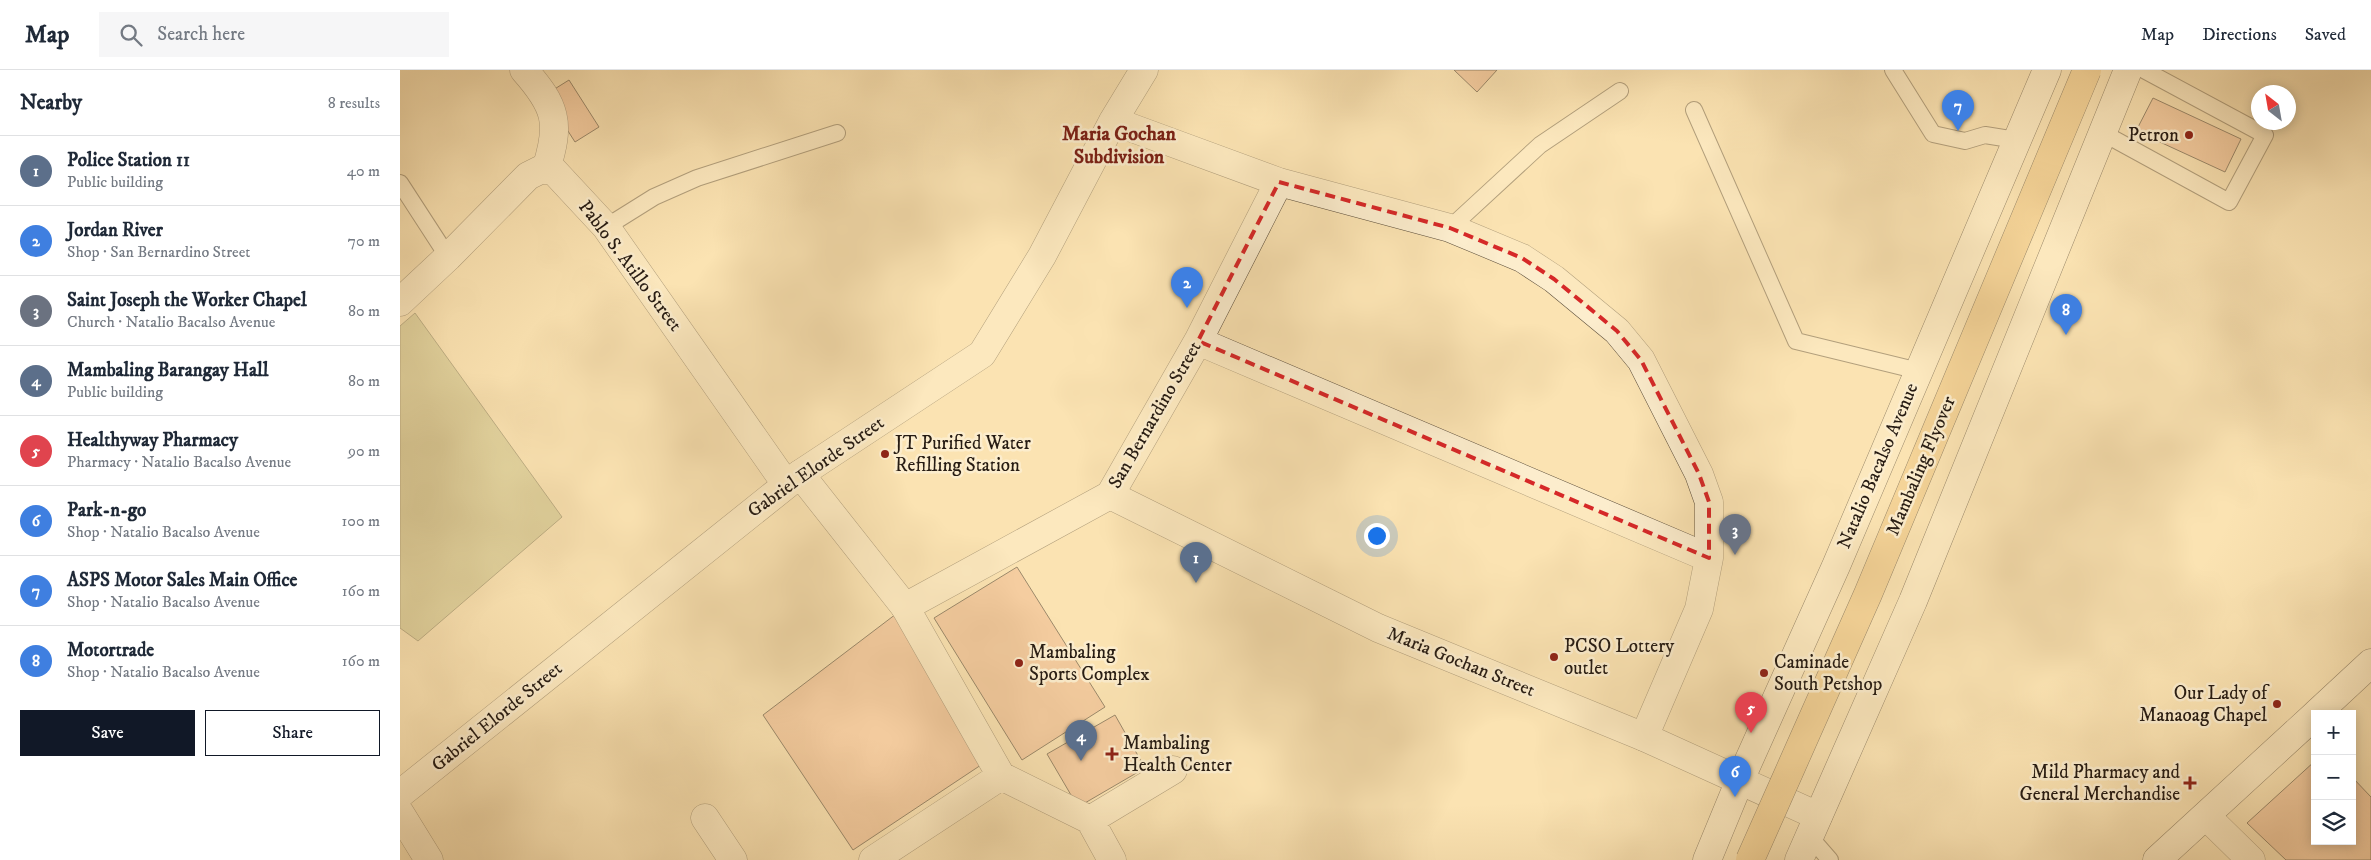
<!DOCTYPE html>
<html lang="en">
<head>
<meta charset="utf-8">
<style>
  body { margin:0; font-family:"IM FELL DW Pica",serif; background:#f6f6f7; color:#1f2937 }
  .controls { position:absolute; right:15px; bottom:15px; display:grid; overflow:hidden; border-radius:0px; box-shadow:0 2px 12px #0003 }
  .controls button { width:45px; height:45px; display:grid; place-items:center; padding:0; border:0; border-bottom:1px solid #e0e1e3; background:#fff; color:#1f2937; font:25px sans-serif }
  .compass { position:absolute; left:1851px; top:15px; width:45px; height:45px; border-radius:50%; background:#fff; box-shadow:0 2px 12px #0003; rotate:329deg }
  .you { position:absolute; left:976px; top:465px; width:18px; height:18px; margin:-12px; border:4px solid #fff; border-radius:50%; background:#1a73e8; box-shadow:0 0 0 8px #1a73e833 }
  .badge { display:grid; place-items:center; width:32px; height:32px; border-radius:50%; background:#111827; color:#fff; font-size:16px; font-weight:700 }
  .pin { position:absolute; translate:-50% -41px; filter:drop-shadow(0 1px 2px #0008) }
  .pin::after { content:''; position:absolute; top:26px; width:18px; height:15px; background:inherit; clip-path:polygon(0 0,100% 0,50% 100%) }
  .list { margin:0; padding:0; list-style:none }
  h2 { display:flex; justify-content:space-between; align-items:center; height:65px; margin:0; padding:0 20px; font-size:21px }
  h2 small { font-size:16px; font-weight:400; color:#747a83 }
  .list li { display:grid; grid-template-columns:32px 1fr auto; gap:15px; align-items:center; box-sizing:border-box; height:70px; padding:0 20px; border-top:1px solid #e0e1e3 }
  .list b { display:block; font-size:19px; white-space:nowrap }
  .list p { margin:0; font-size:16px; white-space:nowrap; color:#747a83 }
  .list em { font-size:16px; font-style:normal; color:#747a83 }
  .actions { display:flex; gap:10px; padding:15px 20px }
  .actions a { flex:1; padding:11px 0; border:1px solid #111827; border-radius:0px; text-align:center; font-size:18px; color:#111827 }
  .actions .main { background:#111827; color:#fff }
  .icon { flex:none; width:28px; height:28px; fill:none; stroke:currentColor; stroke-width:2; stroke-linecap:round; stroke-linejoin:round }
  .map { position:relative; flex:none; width:1971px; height:790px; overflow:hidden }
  header { display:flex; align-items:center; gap:30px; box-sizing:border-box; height:70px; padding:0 25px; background:#fff; border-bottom:1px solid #e0e1e3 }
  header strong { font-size:24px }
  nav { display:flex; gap:28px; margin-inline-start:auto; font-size:18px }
  .search { width:350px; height:45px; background:#f6f6f7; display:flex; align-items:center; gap:12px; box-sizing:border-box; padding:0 18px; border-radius:0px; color:#747a83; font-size:19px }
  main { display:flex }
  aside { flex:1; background:#fff }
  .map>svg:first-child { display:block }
  .green { fill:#c5c288; stroke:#766f4e }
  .building { fill:#edb18b; stroke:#271c13 }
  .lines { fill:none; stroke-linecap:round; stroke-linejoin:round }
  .service-casing { stroke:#5c4e3b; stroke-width:18 }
  .minor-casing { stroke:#5c4e3b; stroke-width:29 }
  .tertiary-casing { stroke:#5c4e3b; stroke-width:29 }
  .secondary-casing { stroke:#271c13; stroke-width:29 }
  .service { stroke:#fcedcd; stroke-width:16 }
  .minor { stroke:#fcedcd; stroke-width:28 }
  .tertiary { stroke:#fcedcd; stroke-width:28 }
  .secondary { stroke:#fcedcd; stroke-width:28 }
  .primary-bridge-casing { stroke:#271c13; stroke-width:29; stroke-linecap:butt }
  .primary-bridge { stroke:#eec279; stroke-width:28 }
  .marked { fill:none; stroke:#d62828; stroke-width:4; stroke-dasharray:10 6; stroke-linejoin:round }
  .poi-dot { fill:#8f2418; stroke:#fcedcd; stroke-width:2 }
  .labels { text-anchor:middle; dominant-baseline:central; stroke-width:5; stroke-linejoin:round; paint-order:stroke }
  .poi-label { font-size:19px; fill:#271c13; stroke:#fcedcd; text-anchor:start }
  .street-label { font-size:19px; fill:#271c13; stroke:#fcedcd }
  .neighbourhood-label { font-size:20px; font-weight:bold; fill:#7a1f14; stroke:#fcedcd }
</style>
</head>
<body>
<header>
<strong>Map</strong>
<div class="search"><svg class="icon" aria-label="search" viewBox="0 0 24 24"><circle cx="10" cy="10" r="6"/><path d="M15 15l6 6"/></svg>Search here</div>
<nav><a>Map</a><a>Directions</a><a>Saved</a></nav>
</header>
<main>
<aside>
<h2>Nearby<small>8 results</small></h2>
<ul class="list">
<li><span class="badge" style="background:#5c6f8a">1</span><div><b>Police Station 11</b><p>Public building</p></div><em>40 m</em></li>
<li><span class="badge" style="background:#3f7fe0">2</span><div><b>Jordan River</b><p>Shop · San Bernardino Street</p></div><em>70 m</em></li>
<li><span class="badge" style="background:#6b7280">3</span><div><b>Saint Joseph the Worker Chapel</b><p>Church · Natalio Bacalso Avenue</p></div><em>80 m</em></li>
<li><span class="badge" style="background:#5c6f8a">4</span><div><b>Mambaling Barangay Hall</b><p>Public building</p></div><em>80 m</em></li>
<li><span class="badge" style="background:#e0444e">5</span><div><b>Healthyway Pharmacy</b><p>Pharmacy · Natalio Bacalso Avenue</p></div><em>90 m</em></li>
<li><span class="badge" style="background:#3f7fe0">6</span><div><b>Park-n-go</b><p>Shop · Natalio Bacalso Avenue</p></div><em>100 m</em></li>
<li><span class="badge" style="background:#3f7fe0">7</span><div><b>ASPS Motor Sales Main Office</b><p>Shop · Natalio Bacalso Avenue</p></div><em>160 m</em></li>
<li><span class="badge" style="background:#3f7fe0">8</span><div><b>Motortrade</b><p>Shop · Natalio Bacalso Avenue</p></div><em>160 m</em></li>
</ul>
<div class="actions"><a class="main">Save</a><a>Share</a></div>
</aside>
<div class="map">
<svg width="1971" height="790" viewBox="0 0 1971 790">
  <rect width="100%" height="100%" fill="#fbe3b2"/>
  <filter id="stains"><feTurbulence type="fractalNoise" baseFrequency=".004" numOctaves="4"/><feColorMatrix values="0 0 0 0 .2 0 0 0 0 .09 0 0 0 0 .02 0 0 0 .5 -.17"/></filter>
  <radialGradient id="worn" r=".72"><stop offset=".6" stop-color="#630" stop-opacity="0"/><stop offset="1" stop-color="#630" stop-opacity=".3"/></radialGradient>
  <path class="green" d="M15 243 162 447 18 571 0 558V256Z"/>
  <path class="building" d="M1054 0H1097L1077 22Z
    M169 10 199 57 175 72 145 25Z
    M1753 28 1841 69 1825 102 1736 61Z
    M617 497 705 637 622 690 534 548Z
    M496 544 587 691 453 780 363 645Z
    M715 645 745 698 678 737 647 684Z
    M1915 691V771H1952V707L1971 727V790H1886L1847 753Z"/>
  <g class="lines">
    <g class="service-casing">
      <path id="service" d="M1493 0 1533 64 1565 71 1585 65 1616 70
        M1294 40 1396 271 1519 301
        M1701 62 1829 132 1865 65 1744 0
        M0 113 48 187
        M206 157 254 127 297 108 437 63
        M1050 158 1140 75 1220 21
        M1410 767 1430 790"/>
    </g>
    <g class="minor-casing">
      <path id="minor" d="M124 0C156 36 161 53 146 99
        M713 51 879 112 1050 158 1122 188 1154 209 1217 261 1241 290 1299 404 1309 432V488L1299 539 1244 667
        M798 271 1309 488
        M400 404 582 284 642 186 713 51 744 0
        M710 425 798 271 879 112
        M505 537 601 706 690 750 712 790
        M0 743 29 790
        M1806 746 1851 790
        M305 748 333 790
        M690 750 773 700
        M473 790 601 706"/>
    </g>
    <g class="tertiary-casing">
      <path id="tertiary" d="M0 232 48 187 128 106 140 100H153L206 157 386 414
        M0 724 400 404 505 537 710 425 978 558 1244 667 1418 746"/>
    </g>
    <g class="secondary-casing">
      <path id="secondary" d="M1916 644 1971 593
        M1307 790 1340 710 1436 496 1647 0
        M1399 790 1513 531 1728 0
        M1757 790 1915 645"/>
    </g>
    <use href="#service" class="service"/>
    <use href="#minor" class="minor"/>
    <use href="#tertiary" class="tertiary"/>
    <use href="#secondary" class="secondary"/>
    <g class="primary-bridge-casing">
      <path id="primary-bridge" d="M1350 790 1468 524 1687 0"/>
    </g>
    <use href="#primary-bridge" class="primary-bridge"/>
  </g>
  <path d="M0 0H1971V790H0ZM879 112 1050 158 1122 188 1154 209 1217 261 1241 290 1299 404 1309 432V488L798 271Z" fill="#fbe3b2" fill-opacity=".55" fill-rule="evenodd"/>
  <path class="marked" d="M879 112 1050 158 1122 188 1154 209 1217 261 1241 290 1299 404 1309 432V488L798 271Z"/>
  <g class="poi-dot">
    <circle cx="1789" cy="65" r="5"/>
    <circle cx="485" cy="384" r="5"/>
    <circle cx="1154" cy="587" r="5"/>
    <circle cx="619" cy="593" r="5"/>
    <circle cx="1364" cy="603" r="5"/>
    <circle cx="1877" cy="634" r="5"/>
    <path d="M709.5 676.5h5v5h5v5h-5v5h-5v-5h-5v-5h5z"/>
    <path d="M1787.5 705.5h5v5h5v5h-5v5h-5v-5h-5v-5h5z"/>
  </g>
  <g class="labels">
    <g class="poi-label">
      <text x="1779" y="65" text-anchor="end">Petron</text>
      <text x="495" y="373">JT Purified Water<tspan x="495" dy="22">Refilling Station</tspan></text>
      <text x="1164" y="576">PCSO Lottery<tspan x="1164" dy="22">outlet</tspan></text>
      <text x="629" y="582">Mambaling<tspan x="629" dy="22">Sports Complex</tspan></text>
      <text x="1374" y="592">Caminade<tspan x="1374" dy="22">South Petshop</tspan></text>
      <text x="1867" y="623" text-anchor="end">Our Lady of<tspan x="1867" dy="22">Manaoag Chapel</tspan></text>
      <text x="723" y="673">Mambaling<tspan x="723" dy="22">Health Center</tspan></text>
      <text x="1780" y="702" text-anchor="end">Mild Pharmacy and<tspan x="1780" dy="22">General Merchandise</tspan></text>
    </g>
    <g class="street-label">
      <text transform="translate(230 196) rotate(53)">Pablo S. Atillo Street</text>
      <text transform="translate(755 345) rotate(-60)">San Bernardino Street</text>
      <text transform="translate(1478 396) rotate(-67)">Natalio Bacalso Avenue</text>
      <text transform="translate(1521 396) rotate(-67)">Mambaling Flyover</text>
      <text transform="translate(416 397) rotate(-35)">Gabriel Elorde Street</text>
      <text transform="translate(1061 592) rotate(22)">Maria Gochan Street</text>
      <text transform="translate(97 647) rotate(-39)">Gabriel Elorde Street</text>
    </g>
    <g class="neighbourhood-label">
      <text x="719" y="64">Maria Gochan<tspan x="719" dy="23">Subdivision</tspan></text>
    </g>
  </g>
  <rect width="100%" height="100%" filter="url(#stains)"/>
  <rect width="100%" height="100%" fill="url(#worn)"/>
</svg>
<div class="controls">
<button>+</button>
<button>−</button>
<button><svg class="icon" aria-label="layers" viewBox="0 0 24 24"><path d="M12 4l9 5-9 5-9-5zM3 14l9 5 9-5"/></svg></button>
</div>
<svg class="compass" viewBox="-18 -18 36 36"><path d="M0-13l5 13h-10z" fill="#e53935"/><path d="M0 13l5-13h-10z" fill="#747a83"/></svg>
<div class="you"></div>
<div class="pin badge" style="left:796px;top:513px;background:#5c6f8a">1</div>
<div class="pin badge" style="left:787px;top:238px;background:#3f7fe0">2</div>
<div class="pin badge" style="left:1335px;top:485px;background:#6b7280">3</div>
<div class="pin badge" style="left:681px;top:691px;background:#5c6f8a">4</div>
<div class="pin badge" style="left:1351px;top:663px;background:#e0444e">5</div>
<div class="pin badge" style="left:1335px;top:727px;background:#3f7fe0">6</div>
<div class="pin badge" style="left:1558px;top:61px;background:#3f7fe0">7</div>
<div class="pin badge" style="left:1666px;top:265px;background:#3f7fe0">8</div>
</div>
</main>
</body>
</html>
